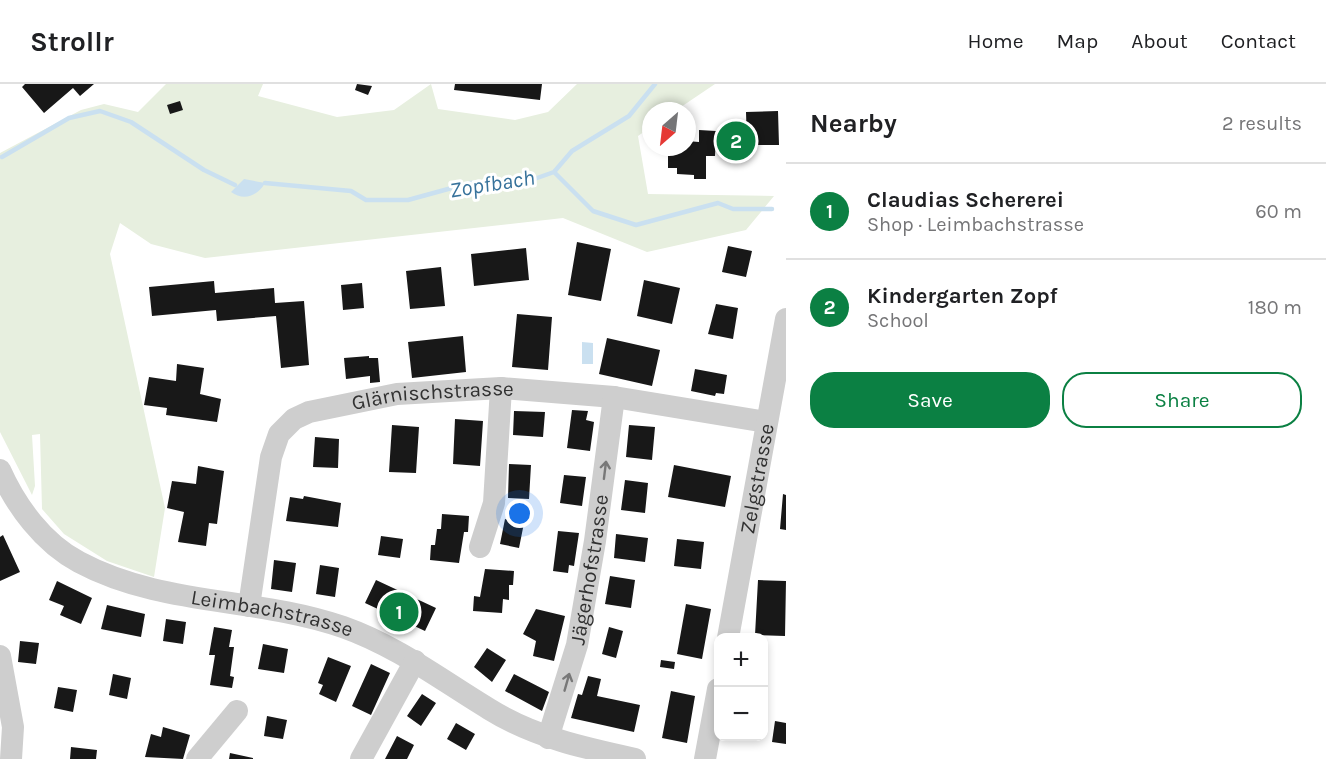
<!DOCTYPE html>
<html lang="en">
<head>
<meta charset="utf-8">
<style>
  body { margin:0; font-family:Karla,sans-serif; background:#f6f6f6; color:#202124 }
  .controls { position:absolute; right:18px; bottom:18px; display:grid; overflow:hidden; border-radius:12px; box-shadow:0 3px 9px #0003 }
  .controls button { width:54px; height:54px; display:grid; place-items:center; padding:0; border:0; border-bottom:2px solid #e0e0e0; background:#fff; color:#202124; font:30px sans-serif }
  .compass { position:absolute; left:642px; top:18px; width:54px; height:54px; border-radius:50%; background:#fff; box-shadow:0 3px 9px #0003; rotate:208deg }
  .you { position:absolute; left:520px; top:430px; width:21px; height:21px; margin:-15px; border:4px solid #fff; border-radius:50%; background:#1a73e8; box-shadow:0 0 0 9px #1a73e833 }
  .badge { display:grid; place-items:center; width:39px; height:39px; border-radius:50%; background:#0b8043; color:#fff; font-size:20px; font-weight:700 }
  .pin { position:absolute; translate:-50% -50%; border:3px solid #fff; box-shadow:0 2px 6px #0006 }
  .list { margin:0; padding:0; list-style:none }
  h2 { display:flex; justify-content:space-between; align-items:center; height:78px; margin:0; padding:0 24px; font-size:26px }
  h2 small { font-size:20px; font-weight:400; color:#757577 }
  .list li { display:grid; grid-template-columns:39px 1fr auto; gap:18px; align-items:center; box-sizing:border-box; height:96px; padding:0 24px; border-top:2px solid #e0e0e0 }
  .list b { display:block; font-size:22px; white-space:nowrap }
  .list p { margin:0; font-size:20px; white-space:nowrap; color:#757577 }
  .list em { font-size:20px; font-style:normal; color:#757577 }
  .actions { display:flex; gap:12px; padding:18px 24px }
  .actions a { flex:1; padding:14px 0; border:2px solid #0b8043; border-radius:24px; text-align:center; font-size:21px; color:#0b8043 }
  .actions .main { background:#0b8043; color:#fff }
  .map { position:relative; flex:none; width:786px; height:675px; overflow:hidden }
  header { display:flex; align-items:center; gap:36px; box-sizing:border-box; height:84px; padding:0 30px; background:#fff; border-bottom:2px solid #e0e0e0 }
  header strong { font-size:28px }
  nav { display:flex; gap:33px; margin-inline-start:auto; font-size:21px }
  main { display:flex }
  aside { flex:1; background:#fff }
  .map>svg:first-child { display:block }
  .green { fill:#e7efdf }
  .water { fill:#cae0f0 }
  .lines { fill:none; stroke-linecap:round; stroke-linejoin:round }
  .stream { stroke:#cae0f0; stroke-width:4.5 }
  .building { fill:#181818 }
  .minor { stroke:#cecece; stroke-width:22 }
  .oneway { stroke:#787878 }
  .labels { text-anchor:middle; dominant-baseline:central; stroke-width:6; stroke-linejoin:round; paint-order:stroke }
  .street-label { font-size:21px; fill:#313131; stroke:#fff }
  .water-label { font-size:22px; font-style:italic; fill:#37729b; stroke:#fff }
</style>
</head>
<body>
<header>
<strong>Strollr</strong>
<nav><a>Home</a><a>Map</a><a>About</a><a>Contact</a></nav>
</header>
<main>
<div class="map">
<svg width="786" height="675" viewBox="0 0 786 675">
  <rect width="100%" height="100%" fill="#fff"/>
  <path class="green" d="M166 0H263L258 12 337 33 394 26 431 0 438 25 515 36 548 28 577 0H715L675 27H651V43L638 52 648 110 774 112 746 146 647 168 563 134 205 174 151 160 120 139 110 170 165 424 154 493 107 477 64 450 42 425 40 350 32 351 35 402 32 411 0 348V69L81 26 104 20 138 28Z"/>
  <path class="water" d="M244 95 265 99C257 113 243 117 231 108Z
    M582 258 593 259V280H582Z"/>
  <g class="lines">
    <path class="stream" d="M2 73 69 34 100 27 131 38 204 86 235 101
      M554 88 572 67 629 32 655 0
      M265 99 351 107 366 116H408L470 99H523L554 88 593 127 636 141 718 119 733 125H772"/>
  </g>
  <path class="building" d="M25 0H94L80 12 73 4 44 29 22 3Z
    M357 0 372 2 368 11 355 6Z
    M455 0H542L540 16 454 6Z
    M180 17 183 26 170 30 167 21Z
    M778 27 779 61H747L746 28Z
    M699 46 716 47 715 72H706V95H694V91L677 90V84H668V65L687 63V57L699 58Z
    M577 158 611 165 601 217 568 211Z
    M728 162 752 167 746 193 722 188Z
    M526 164 529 196 474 202 471 170Z
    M441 183 445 222 410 225 406 187Z
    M644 196 680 204 672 240 637 232Z
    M214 197 215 209 274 204 275 219 304 217 309 281 281 284 276 232 217 237 216 226 152 232 149 203Z
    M362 199 364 224 343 226 341 201Z
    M716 220 738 224 733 255 708 250Z
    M517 230 552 233 548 286 512 283Z
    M463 252 466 288 412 294 408 258Z
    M607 254 660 266 652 302 599 290Z
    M369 272V274H378L380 298 370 299V292L346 295 344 274Z
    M177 280 204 284 200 310 221 315 217 338 166 331 167 324 144 321 149 293 176 297Z
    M695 285 727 291 724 310 716 309 715 312 691 307Z
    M572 326 588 327 586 336 594 338 590 367 567 364Z
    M514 327 545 328 543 353 513 351Z
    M455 335 483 337 480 382 453 380Z
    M392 341 419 343 416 389 389 388Z
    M629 341 655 343 652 376 626 373Z
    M315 353 339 355 338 384 313 383Z
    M509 380 531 381 529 415 508 414Z
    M674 381 731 392 725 423 668 413Z
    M198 382 224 387 217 440 209 439 206 462 178 458 184 428 167 424 172 397 196 400Z
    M564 391 586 393 582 422 560 419Z
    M625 396 648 399 645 429 621 426Z
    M783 410 786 411V446L780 445Z
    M304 412 341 419 338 443 286 437 290 413 303 415Z
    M442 430 469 432 468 448H464L459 479 430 476 431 461H435L437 445H441Z
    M505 435 524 439 519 464 500 460Z
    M558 447 579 449 574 482 569 481 568 489 553 487Z
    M616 450 648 454 645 478 614 474Z
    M3 451 20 488 0 497V453Z
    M381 452 403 455 400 474 378 471Z
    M677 455 704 458 701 485 674 482Z
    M274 476 296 479 292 508 271 505Z
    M320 481 339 484 335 513 316 510Z
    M485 485 514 487 513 501H509V516L503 515 502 529 473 527 474 512 480 513Z
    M610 492 635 496 631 524 605 520Z
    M376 496 436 524 425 547 365 519Z
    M758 496 786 497 785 552 755 551Z
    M57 497 92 514 81 540 60 531 64 522 49 516Z
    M686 520 711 525 702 575 677 570Z
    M107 521 145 530 141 553 101 545Z
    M536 525 565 532 554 577 533 572 536 557 523 550Z
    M166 535 186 538 183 560 163 557Z
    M214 543 232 546 229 563H234L230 592 234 593 232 604 210 601 215 571H209Z
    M609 543 623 547 616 574 602 570Z
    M20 557 39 559 36 580 18 578Z
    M263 560 288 565 284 589 258 585Z
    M487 564 506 576 492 598 474 583Z
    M328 573 351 582 336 618 319 610 323 601 318 599Z
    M661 576 675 578 674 585 660 583Z
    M371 580 390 589 371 631 352 622Z
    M113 590 131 594 127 615 109 611Z
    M514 590 549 608 542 627 505 607Z
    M588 592 601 595 597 612 640 621 634 648 571 634 578 610 582 611Z
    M58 603 77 606 73 628 54 624Z
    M671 607 695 612 687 659 662 654Z
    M422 610 436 619 421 642 407 632Z
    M267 632 287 636 283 655 264 652Z
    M775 637 786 639V660L772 658Z
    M456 639 475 650 466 666 447 655Z
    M163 643 190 651 183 675 145 673 151 650 161 653Z
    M397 652 414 661 407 675H385Z
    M71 663 97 666 96 675H70Z
    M230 669 253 674V675H229Z"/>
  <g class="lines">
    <g class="minor">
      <path id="s1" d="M0 386C16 422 43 459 79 478 161 522 256 513 343 543 397 562 441 596 489 625 534 653 584 664 635 675"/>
      <path d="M480 463 494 419 501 304"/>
      <path id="s2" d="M249 522 271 373 279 350 294 335 309 328 397 310 501 304 614 313 766 338"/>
      <path id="s3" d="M728 554 786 235"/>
      <path d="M0 572 13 643 11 675"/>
      <path id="s4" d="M548 654 577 561 595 457 614 313"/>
      <path d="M197 675 237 627"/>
      <path d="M361 675 415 577"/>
      <path d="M705 675 718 605"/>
    </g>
  </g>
  <defs><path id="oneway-shaft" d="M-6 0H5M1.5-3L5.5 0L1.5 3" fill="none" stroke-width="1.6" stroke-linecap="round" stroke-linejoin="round" transform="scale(1.5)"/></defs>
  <g class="oneway">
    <use href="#oneway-shaft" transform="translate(605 386) rotate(-83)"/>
    <use href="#oneway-shaft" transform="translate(567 598) rotate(-74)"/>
  </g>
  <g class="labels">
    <g class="street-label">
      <text stroke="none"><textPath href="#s2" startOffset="338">Glärnischstrasse</textPath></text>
      <text stroke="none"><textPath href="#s3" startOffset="162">Zelgstrasse</textPath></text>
      <text stroke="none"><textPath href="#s4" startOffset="174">Jägerhofstrasse</textPath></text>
      <text stroke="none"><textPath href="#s1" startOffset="324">Leimbachstrasse</textPath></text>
    </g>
    <g class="water-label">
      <text transform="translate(492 100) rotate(-9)">Zopfbach</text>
    </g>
  </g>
</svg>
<div class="controls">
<button>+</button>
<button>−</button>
</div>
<svg class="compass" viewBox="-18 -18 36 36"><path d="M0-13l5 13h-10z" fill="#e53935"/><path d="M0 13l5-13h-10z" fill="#757577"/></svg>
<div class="you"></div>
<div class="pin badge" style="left:399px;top:528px">1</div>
<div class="pin badge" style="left:736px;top:57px">2</div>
</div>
<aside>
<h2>Nearby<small>2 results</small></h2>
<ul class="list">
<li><span class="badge">1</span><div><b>Claudias Schererei</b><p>Shop · Leimbachstrasse</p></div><em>60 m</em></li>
<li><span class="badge">2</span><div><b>Kindergarten Zopf</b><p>School</p></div><em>180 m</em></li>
</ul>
<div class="actions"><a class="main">Save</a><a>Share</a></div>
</aside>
</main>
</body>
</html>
